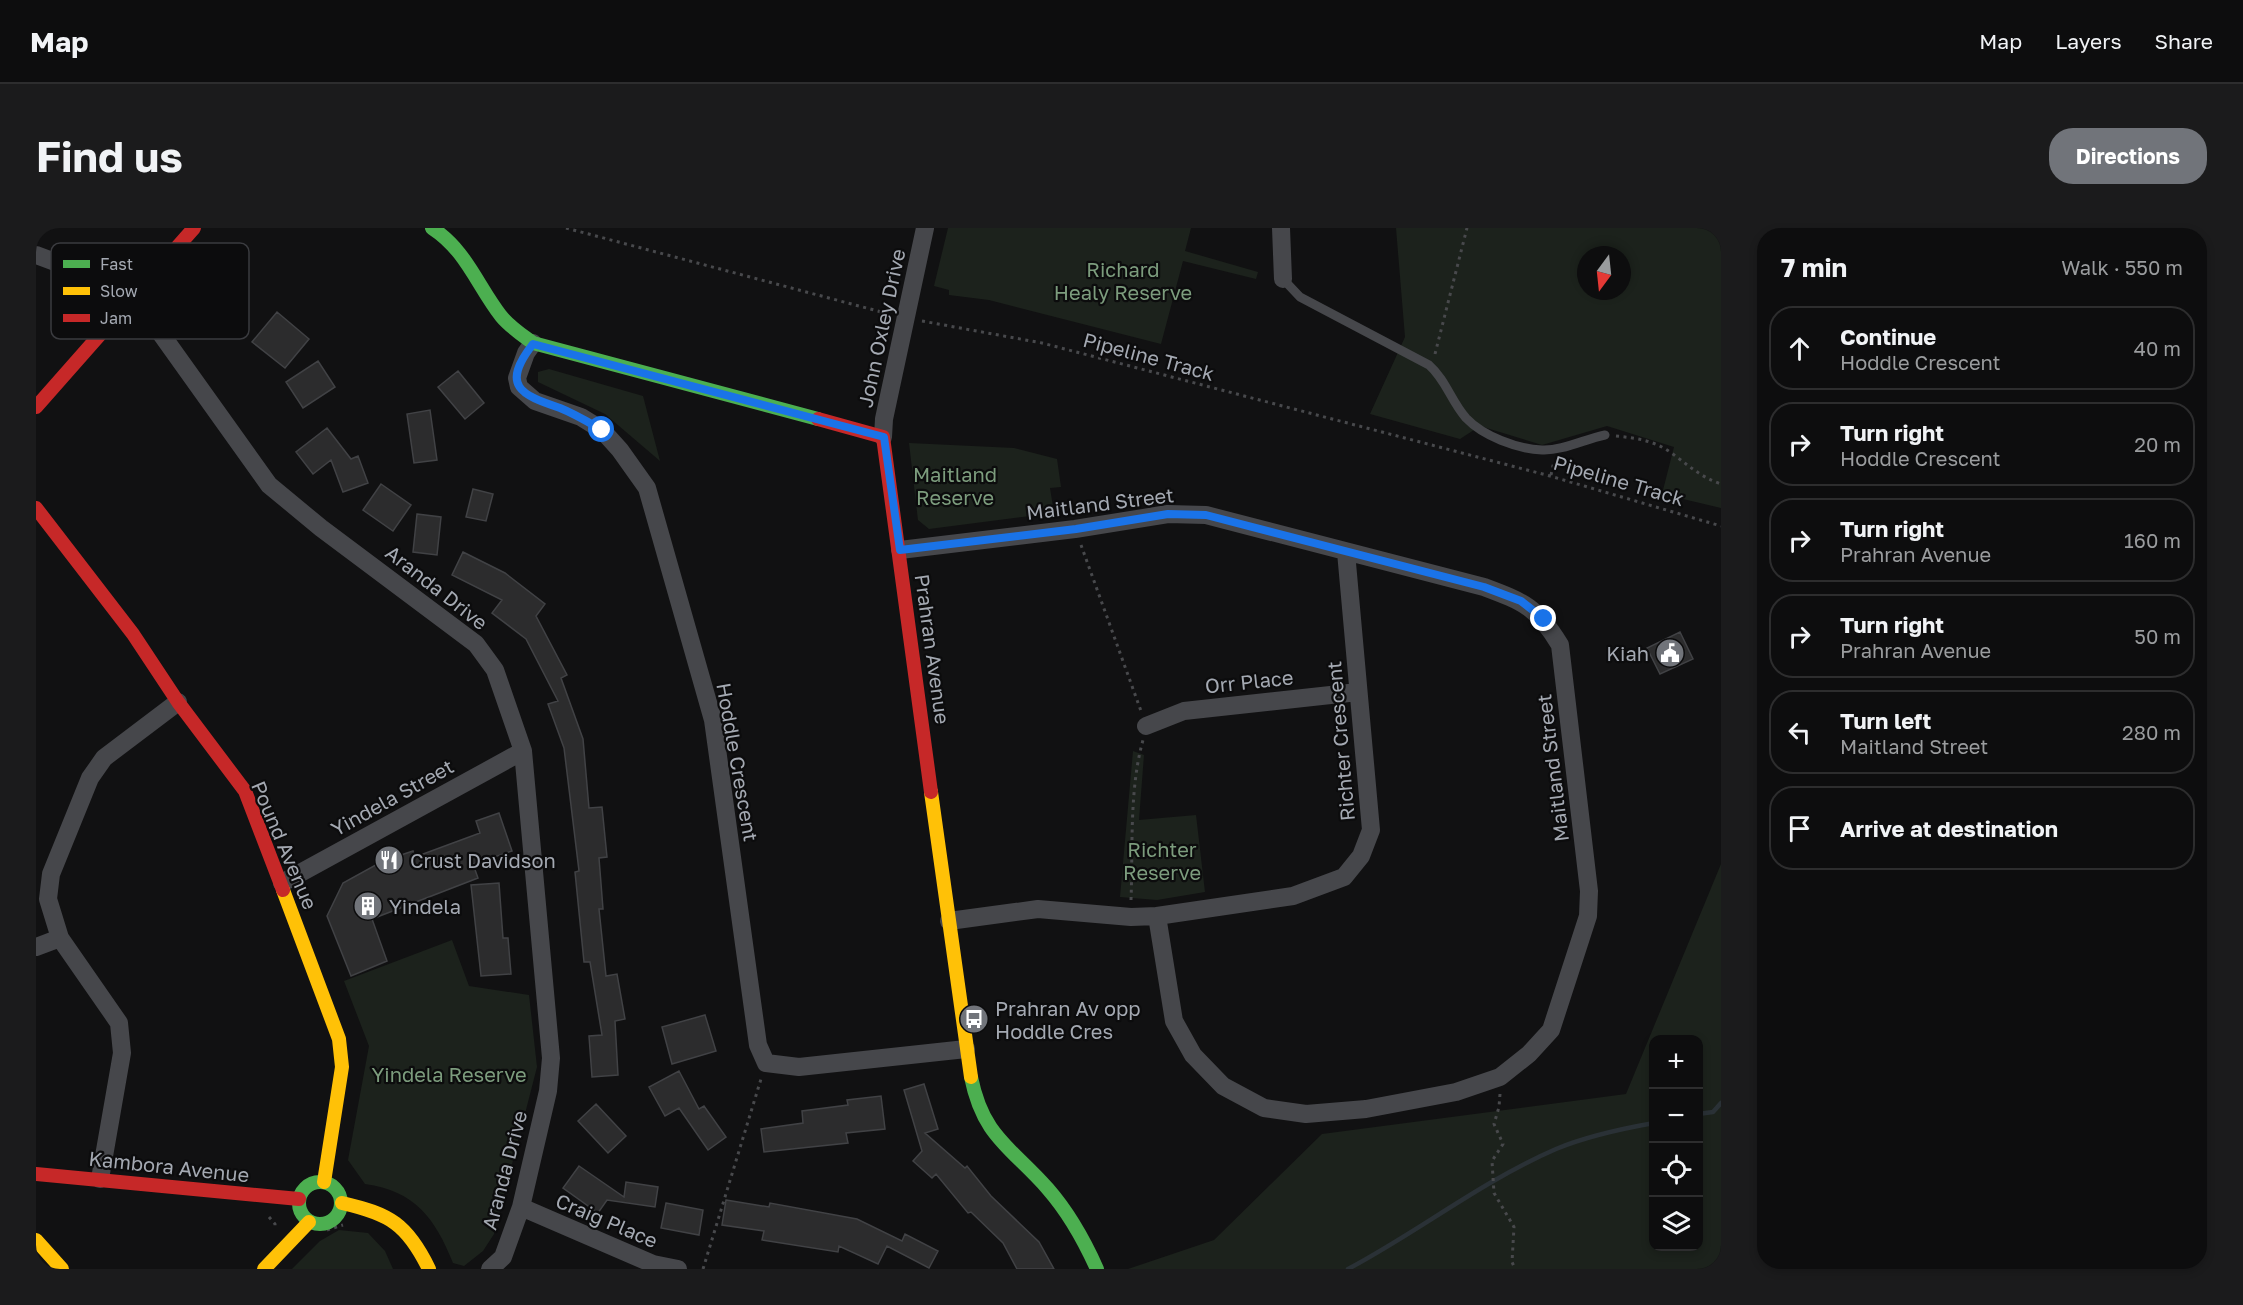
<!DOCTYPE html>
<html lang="en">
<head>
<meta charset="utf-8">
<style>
  body { margin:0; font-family:"Golos Text",sans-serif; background:#1b1b1c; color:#f1f3f6 }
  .controls { position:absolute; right:18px; bottom:18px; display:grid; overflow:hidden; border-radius:12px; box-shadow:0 3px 9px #0003 }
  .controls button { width:54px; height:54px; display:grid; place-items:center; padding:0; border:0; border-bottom:2px solid #2d2d2e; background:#0d0d0e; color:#f1f3f6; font:30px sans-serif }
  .compass { position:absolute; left:1541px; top:18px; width:54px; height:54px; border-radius:50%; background:#0d0d0e; box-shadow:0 3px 9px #0003; rotate:195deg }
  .stop { position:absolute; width:18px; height:18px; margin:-14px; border:4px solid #1a73e8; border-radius:50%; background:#fff }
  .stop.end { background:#1a73e8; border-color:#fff; box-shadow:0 2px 6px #0008 }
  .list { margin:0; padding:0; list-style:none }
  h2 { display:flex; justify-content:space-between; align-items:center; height:78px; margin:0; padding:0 24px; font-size:26px }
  h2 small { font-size:20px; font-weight:400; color:#9a9c9e }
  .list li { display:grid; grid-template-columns:39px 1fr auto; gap:18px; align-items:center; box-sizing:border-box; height:84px; margin:0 12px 12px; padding:0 12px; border:2px solid #2d2d2e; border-radius:24px }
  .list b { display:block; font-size:22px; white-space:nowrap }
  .list p { margin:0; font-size:20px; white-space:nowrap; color:#9a9c9e }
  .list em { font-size:20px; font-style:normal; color:#9a9c9e }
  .icon { flex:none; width:33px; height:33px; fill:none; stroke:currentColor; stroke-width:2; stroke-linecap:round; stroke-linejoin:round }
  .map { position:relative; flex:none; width:1685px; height:1041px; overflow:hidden; border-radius:24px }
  header { display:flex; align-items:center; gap:36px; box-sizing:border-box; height:84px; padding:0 30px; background:#0d0d0e; border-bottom:2px solid #2d2d2e }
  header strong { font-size:28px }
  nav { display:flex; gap:33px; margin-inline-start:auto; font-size:21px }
  .intro { display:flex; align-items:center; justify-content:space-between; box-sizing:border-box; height:144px; padding:0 36px }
  h1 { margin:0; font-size:42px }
  .button { padding:15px 27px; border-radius:24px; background:#71747a; color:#fff; font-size:21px; font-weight:700 }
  main { display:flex; gap:36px; padding:0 36px }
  aside { flex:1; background:#0d0d0e; border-radius:24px; box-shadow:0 3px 9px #0003 }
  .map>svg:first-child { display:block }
  .green { fill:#1c221c; fill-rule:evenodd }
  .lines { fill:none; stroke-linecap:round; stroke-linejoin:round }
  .stream { stroke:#2a3136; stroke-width:4.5 }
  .building { fill:#2c2c2d; stroke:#414245; stroke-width:1.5 }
  .path { stroke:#48494c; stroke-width:3; stroke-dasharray:3 4.5; stroke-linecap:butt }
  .lane { stroke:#46474b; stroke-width:9 }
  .street { stroke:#46474b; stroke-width:18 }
  .fast { stroke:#4caf50; stroke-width:14 }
  .slow { stroke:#ffc107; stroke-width:14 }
  .jam { stroke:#c62828; stroke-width:14 }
  .route { stroke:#1a73e8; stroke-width:8 }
  .labels { text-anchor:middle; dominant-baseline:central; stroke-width:4.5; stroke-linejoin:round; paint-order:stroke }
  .park-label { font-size:20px; fill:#7c9c7d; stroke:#0c0c0d }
  .street-label { font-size:20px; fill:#a4a9b2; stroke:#0c0c0d }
  .poi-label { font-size:20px; fill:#a4a9b2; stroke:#0c0c0d; text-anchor:start }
  .key { fill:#0c0c0d; stroke:#3a3b3f; stroke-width:1.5 }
  .key-label { font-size:16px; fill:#a4a9b2 }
</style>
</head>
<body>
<header>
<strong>Map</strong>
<nav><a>Map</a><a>Layers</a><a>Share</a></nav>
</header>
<div class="intro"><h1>Find us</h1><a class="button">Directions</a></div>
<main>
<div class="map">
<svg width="1685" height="1041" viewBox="0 0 1685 1041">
  <rect width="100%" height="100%" fill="#111112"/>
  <path class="green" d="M912 0H1155L1149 23 1222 44 1220 51 1147 33 1125 116 953 72 913 67V62L898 58Z
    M1360 0H1685V280L1626 266 1638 219 1571 198 1506 217 1444 198 1424 211 1334 186 1369 109ZM1550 27H1586V63H1550Z
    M513 141 607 168 624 233 569 186 502 154V144Z
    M873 215 978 220 1021 231 1025 259 1014 260 1018 285 893 301 882 292Z
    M1097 523 1108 527 1103 592 1160 587 1169 664 1121 672 1084 669Z
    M1685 636V1041H1092L1178 1012 1286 906 1590 866ZM1618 812H1662V1018H1618Z
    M416 712 433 758 493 767 501 839 458 1006 447 1023 428 1038 417 1035C399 990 379 963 329 956L312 932 333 818 308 753Z
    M303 1002 332 1005 349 1023 357 1041H256L284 1013Z"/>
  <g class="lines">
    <path class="stream" d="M1662 886 1677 884 1685 875
      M1312 1041C1382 1004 1446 953 1520 921 1551 908 1584 901 1618 895"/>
  </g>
  <path class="building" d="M241 84 273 111 249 140 216 114Z
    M282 133 299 159 267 180 250 154Z
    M422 143 448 175 429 191 402 159Z
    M394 182 401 232 378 235 371 186Z
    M291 200 315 231 322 228 332 255 307 264 295 232 277 246 260 224Z
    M345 256 375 277 357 303 327 282Z
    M437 261 457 266 450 293 430 289Z
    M381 286 405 289 401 327 377 324Z
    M427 324 469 345 509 376 500 388 531 447 525 450 547 511 553 580 566 579 571 629 563 630 567 681H563L570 748 581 746 589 791 579 793 582 847 556 849 553 808 566 807 554 734H548L539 644 543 643 528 520 512 476 522 473 490 411 456 385 466 372 416 347Z
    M1644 404 1657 431 1624 446 1611 420Z
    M463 585 476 623 437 636 442 650 336 691 351 733 315 748 291 688 307 655 347 633 377 623 379 629 444 605 440 593Z
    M463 655 467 710H472L475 746 445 748 435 657Z
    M669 787 680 823 636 836 626 799Z
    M643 843 663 881 668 878 690 909 672 922 643 880 629 888 613 859Z
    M888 856 902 901 889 905 929 940 931 938 955 968 1003 1014 1018 1041H981L967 1015 935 984 932 985 900 946 896 950 877 933 886 923 868 862Z
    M845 868 849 901 810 905 812 915 728 924 725 901 767 895 766 883 812 877 811 872Z
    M560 876 590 908 572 925 542 893Z
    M543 938 588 969 590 954 622 959 619 979 571 972 562 985 527 960Z
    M690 972 733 979 734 975 821 991 866 1013 869 1006 902 1023 893 1040 851 1018 842 1036 803 1018 802 1024 726 1012 728 1003 686 997Z
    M630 975 667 982 663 1007 625 1000Z"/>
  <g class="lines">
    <path class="path" d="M530 0 853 86
      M886 93 1006 115 1514 248 1685 298
      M1399 126 1431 0
      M1580 208C1599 210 1617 212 1634 224 1651 236 1664 249 1685 256
      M1515 247 1518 233
      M1045 317 1105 483
      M1095 672C1097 620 1093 562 1107 512
      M1464 866 1463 879 1458 896 1467 916 1456 933 1458 965 1478 999 1476 1034 1479 1041
      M233 989 239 996V1001
      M291 1002 307 997
      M667 1041 725 851"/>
    <path class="lane" d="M1247 51 1264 69 1393 137C1410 152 1415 173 1430 190 1447 208 1481 221 1506 222 1526 223 1549 211 1569 207"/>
    <path class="street" d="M1245 0 1247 51
      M0 27 54 47 98 68 233 257 285 300 440 416 459 442 487 523 515 830 512 863 485 979 467 1029 454 1041
      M497 115 490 125 481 150 483 159 499 173 545 189 566 202 584 222 611 260 677 492 722 817 730 835 763 839 930 821
      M847 209 848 191 889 0
      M864 322 1039 301 1132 286 1170 287 1448 359C1488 374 1501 379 1524 417L1553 663 1552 688 1515 802 1493 826 1464 849 1420 864 1330 881 1270 886 1228 880 1187 858 1157 827 1138 793 1121 688
      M1110 498 1148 483 1322 464
      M246 655 487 523
      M913 693 1002 681 1095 689 1121 688 1257 668 1308 649 1325 628 1335 602 1310 324
      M0 719 24 710
      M64 951 86 825 83 795 24 710 12 671 15 646 54 550 68 530 142 474
      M485 979 617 1036 642 1041"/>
    <path class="fast" d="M396 0C430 22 441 57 465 88 474 99 486 107 497 115L782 191
      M935 849C947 909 975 919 1012 961 1033 985 1048 1012 1061 1041
      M263 975a21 21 0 1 1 42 0a21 21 0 1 1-42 0Z"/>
    <path class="slow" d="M895 564 935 849
      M247 662 303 811 306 839 288 954
      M306 975C354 986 371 996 393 1041
      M0 1012 26 1041
      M228 1041 273 994"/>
    <path class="jam" d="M0 179 158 0
      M782 191 847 209 895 564
      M0 280 97 406 142 474 209 563 247 662
      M0 946 263 971"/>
  </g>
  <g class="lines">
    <path class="route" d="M566 202C552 194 539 186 524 180 485 167 464 158 497 116L848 209 864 322 1040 301 1132 286 1170 287 1448 359 1485 373 1508 391"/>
  </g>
  <defs>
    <g id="civic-disc" transform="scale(1.5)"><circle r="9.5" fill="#71747a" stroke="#0c0c0d"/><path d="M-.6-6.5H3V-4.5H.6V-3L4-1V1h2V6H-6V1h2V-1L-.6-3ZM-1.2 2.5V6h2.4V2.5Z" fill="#fff"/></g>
    <g id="restaurant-disc" transform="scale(1.5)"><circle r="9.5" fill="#71747a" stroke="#0c0c0d"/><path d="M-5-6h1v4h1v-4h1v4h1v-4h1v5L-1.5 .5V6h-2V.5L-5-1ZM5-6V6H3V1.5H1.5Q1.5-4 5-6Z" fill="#fff"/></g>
    <g id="building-disc" transform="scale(1.5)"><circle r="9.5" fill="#71747a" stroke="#0c0c0d"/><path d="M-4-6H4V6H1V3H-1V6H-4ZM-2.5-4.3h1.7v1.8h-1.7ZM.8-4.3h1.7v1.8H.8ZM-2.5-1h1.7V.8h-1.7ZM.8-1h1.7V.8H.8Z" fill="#fff"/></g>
    <g id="bus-disc" transform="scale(1.5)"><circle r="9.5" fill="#71747a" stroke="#0c0c0d"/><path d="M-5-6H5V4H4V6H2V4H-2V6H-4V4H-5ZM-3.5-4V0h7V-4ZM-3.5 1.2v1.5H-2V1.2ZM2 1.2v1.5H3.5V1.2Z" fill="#fff"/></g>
  </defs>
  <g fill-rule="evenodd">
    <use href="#civic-disc" x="1634" y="425"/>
    <use href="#restaurant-disc" x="353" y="632"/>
    <use href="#building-disc" x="332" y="678"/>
    <use href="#bus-disc" x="938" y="791"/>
  </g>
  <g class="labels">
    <g class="park-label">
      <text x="1087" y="41">Richard<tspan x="1087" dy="23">Healy Reserve</tspan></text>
      <text x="919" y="246">Maitland<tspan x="919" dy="23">Reserve</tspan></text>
      <text x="1126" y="621">Richter<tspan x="1126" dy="23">Reserve</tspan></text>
      <text x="413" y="846">Yindela Reserve</text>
    </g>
    <g class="street-label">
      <text transform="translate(845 100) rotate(-78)">John Oxley Drive</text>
      <text transform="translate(1113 128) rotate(15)">Pipeline Track</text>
      <text transform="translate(1583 252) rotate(16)">Pipeline Track</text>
      <text transform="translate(1064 275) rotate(-7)">Maitland Street</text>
      <text transform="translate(401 359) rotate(38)">Aranda Drive</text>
      <text transform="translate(897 421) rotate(82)">Prahran Avenue</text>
      <text transform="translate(1213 453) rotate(-6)">Orr Place</text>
      <text transform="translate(1304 513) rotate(-95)">Richter Crescent</text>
      <text transform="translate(702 534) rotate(80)">Hoddle Crescent</text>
      <text transform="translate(1516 540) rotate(-97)">Maitland Street</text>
      <text transform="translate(356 569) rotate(-29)">Yindela Street</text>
      <text transform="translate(249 617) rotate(67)">Pound Avenue</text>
      <text transform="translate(133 938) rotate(6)">Kambora Avenue</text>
      <text transform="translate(468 942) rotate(-75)">Aranda Drive</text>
      <text transform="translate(571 992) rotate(23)">Craig Place</text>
    </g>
    <g class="poi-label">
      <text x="1613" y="425" text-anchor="end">Kiah</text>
      <text x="374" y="632">Crust Davidson</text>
      <text x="353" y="678">Yindela</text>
      <text x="959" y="780">Prahran Av opp<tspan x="959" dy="23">Hoddle Cres</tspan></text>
    </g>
  </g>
  <rect x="15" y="15" width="198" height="96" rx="9" class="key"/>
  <rect x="27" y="32" width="27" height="8" fill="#4caf50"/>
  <rect x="27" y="59" width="27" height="8" fill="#ffc107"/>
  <rect x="27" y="86" width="27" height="8" fill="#c62828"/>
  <g class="key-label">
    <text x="64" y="42">Fast</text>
    <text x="64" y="69">Slow</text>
    <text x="64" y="96">Jam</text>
  </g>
</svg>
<div class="controls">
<button>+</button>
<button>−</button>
<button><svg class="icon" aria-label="locate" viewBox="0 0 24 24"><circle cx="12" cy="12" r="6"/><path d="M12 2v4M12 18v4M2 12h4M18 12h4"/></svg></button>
<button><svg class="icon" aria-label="layers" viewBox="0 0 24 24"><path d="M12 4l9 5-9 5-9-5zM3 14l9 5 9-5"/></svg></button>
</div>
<svg class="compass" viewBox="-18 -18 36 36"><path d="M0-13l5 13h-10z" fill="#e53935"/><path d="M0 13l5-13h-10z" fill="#9a9c9e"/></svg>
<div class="stop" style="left:566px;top:202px"></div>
<div class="stop end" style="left:1508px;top:391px"></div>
</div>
<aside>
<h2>7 min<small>Walk · 550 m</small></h2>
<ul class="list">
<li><svg class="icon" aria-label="ahead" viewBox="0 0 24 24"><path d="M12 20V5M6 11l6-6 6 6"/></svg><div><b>Continue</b><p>Hoddle Crescent</p></div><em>40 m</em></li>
<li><svg class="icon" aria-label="right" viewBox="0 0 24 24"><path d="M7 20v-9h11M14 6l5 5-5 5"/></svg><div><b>Turn right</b><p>Hoddle Crescent</p></div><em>20 m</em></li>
<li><svg class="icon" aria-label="right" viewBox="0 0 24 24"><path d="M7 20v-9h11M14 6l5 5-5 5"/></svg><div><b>Turn right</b><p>Prahran Avenue</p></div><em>160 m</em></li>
<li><svg class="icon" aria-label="right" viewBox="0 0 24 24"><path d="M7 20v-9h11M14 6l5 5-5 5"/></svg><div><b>Turn right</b><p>Prahran Avenue</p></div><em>50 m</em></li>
<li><svg class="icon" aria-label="left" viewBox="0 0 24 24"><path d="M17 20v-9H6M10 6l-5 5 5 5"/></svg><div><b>Turn left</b><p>Maitland Street</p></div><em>280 m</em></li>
<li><svg class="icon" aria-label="arrive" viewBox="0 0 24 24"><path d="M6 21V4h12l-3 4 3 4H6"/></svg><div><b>Arrive at destination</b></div></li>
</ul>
</aside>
</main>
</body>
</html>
